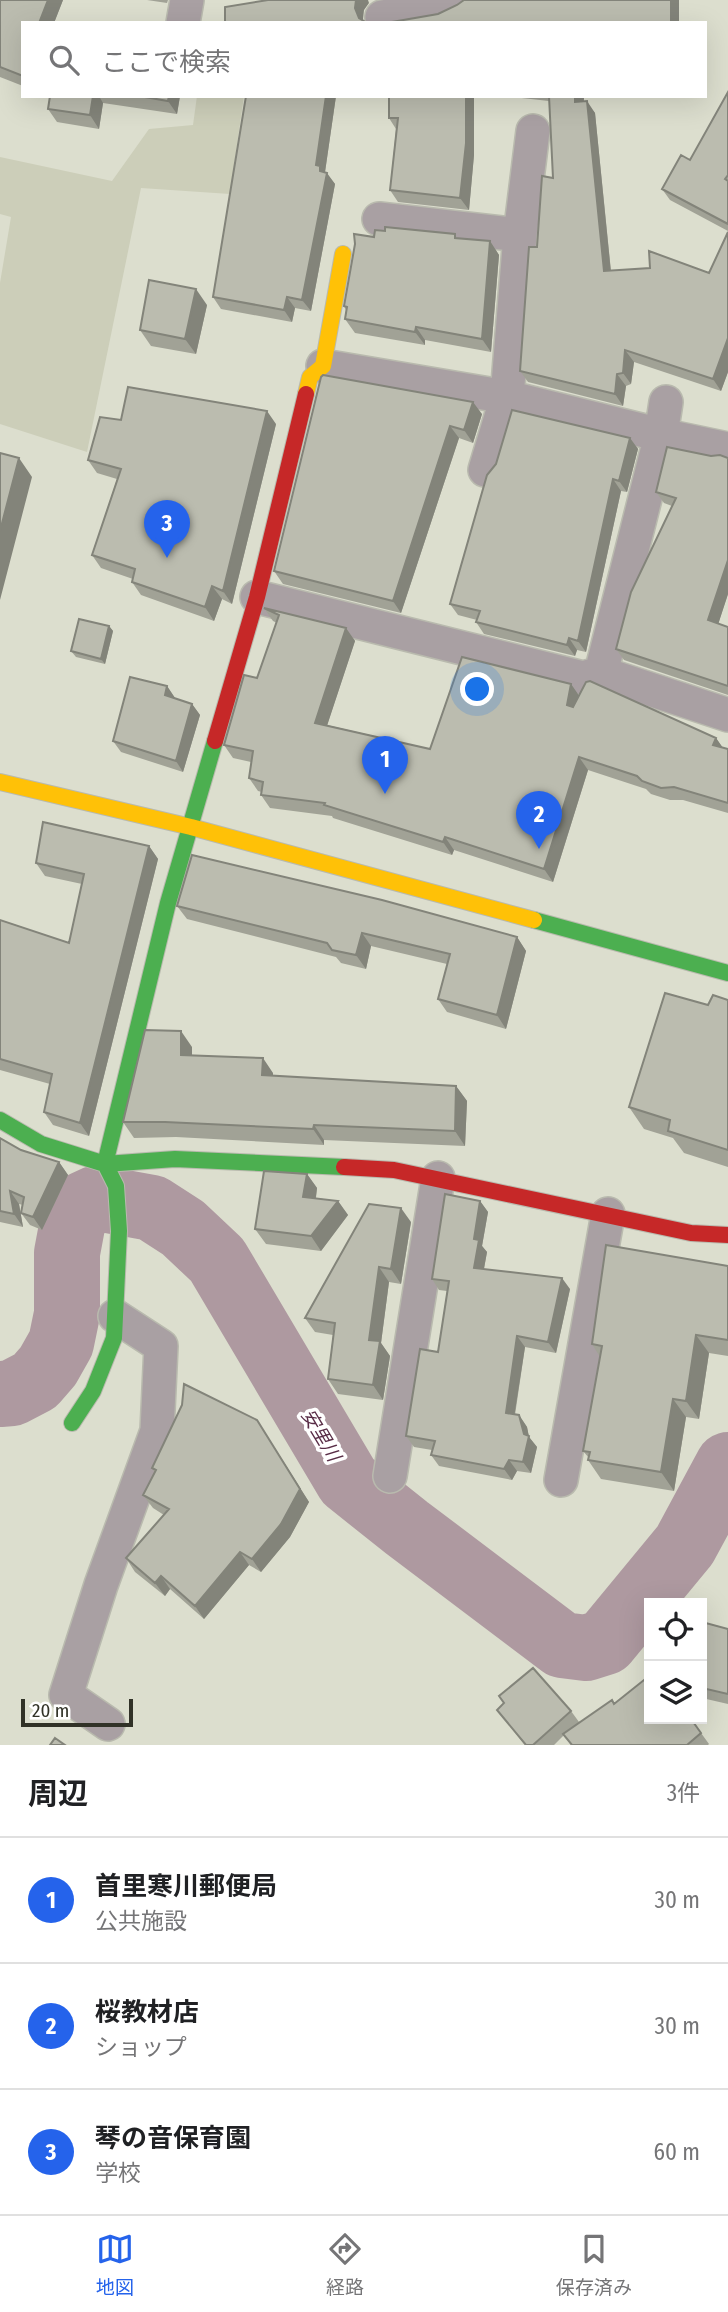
<!DOCTYPE html>
<html lang="ja">
<head>
<meta charset="utf-8">
<style>
  body { margin:0; font-family:"Fira Sans Condensed","Noto Sans JP",sans-serif; background:#f2f2f2; color:#202124 }
  .controls { position:absolute; right:21px; bottom:21px; display:grid; overflow:hidden; border-radius:0px; box-shadow:0 7px 28px #0002 }
  .controls button { width:63px; height:63px; display:grid; place-items:center; padding:0; border:0; border-bottom:2px solid #e0e0e0; background:#fff; color:#202124; font:35px sans-serif }
  .scale { position:absolute; left:21px; bottom:18px; width:112px; box-sizing:border-box; padding-left:7px; border:4px solid #313227; border-top:0; font-size:19px; line-height:24px; white-space:nowrap; color:#313227; -webkit-text-stroke:5px #fff; paint-order:stroke }
  .you { position:absolute; left:478px; top:690px; width:24px; height:24px; margin:-18px; border:5px solid #fff; border-radius:50%; background:#1a73e8; box-shadow:0 0 0 10px #1a73e833 }
  .badge { display:grid; place-items:center; width:46px; height:46px; border-radius:50%; background:#2563eb; color:#fff; font-size:23px; font-weight:700 }
  .pin { position:absolute; translate:-50% -58px; filter:drop-shadow(0 2px 4px #0008) }
  .pin::after { content:''; position:absolute; top:37px; width:24px; height:21px; background:inherit; clip-path:polygon(0 0,100% 0,50% 100%) }
  .list { margin:0; padding:0; list-style:none }
  h2 { display:flex; justify-content:space-between; align-items:center; height:91px; margin:0; padding:0 28px; font-size:30px }
  h2 small { font-size:23px; font-weight:400; color:#757577 }
  .list li { display:grid; grid-template-columns:46px 1fr auto; gap:21px; align-items:center; box-sizing:border-box; height:126px; padding:0 28px; border-top:2px solid #e0e0e0 }
  .list b { display:block; font-size:26px; white-space:nowrap }
  .list p { margin:0; font-size:23px; white-space:nowrap; color:#757577 }
  .list em { font-size:23px; font-style:normal; color:#757577 }
  .icon { flex:none; width:38px; height:38px; fill:none; stroke:currentColor; stroke-width:2; stroke-linecap:round; stroke-linejoin:round }
  .map { position:relative; flex:none; width:728px; height:1745px; overflow:hidden }
  .search { position:absolute; background:#fff; box-shadow:0 7px 28px #0002; left:21px; right:21px; top:21px; height:77px; display:flex; align-items:center; gap:18px; box-sizing:border-box; padding:0 24px; border-radius:0px; color:#757577; font-size:26px }
  .sheet { height:469px; background:#fff }
  nav { display:flex; justify-content:space-around; align-items:center; box-sizing:border-box; height:98px; border-top:2px solid #e0e0e0; background:#fff; font-size:19px; color:#757577 }
  nav a { display:grid; justify-items:center; gap:4px }
  nav .on { color:#2563eb }
  .map>svg:first-child { display:block }
  .green { fill:#ccceb9 }
  .lines { fill:none; stroke-linecap:round; stroke-linejoin:round }
  .river { stroke:#ae99a0; stroke-width:66 }
  .street-casing { stroke:#b9baae; stroke-width:36 }
  .fast-casing { stroke:#b9baae; stroke-width:18 }
  .slow-casing { stroke:#b9baae; stroke-width:18 }
  .jam-casing { stroke:#b9baae; stroke-width:18 }
  .street { stroke:#a9a0a3; stroke-width:33 }
  .fast { stroke:#4caf50; stroke-width:16 }
  .slow { stroke:#ffc107; stroke-width:16 }
  .jam { stroke:#c62828; stroke-width:16 }
  .wall { fill:#a1a296 }
  .shaded-wall { fill:#83847a }
  .building { fill:#bbbcaf; stroke:#83847a; stroke-width:2 }
  .labels { text-anchor:middle; dominant-baseline:central; stroke-width:7; stroke-linejoin:round; paint-order:stroke }
  .water-label { font-size:19px; font-style:italic; fill:#592d47; stroke:#fff }
</style>
</head>
<body>
<div class="map">
<svg width="728" height="1745" viewBox="0 0 728 1745">
  <rect width="100%" height="100%" fill="#dcdece"/>
  <path class="green" d="M197 96H244L230 194 141 188 87 452 0 424V283L11 217 0 214V157L112 181 149 129 193 125Z"/>
  <g class="lines">
    <path class="river" d="M0 1394 12 1393 35 1381 48 1366 61 1343 67 1314V1253L73 1221 84 1204 97 1198 152 1208 183 1228 217 1260 348 1481 407 1528 562 1645 586 1648 605 1642 685 1545 728 1465"/>
    <g class="street-casing">
      <path id="street" d="M382 17 443 7 457 0
        M183 23 187 0
        M379 219 520 235
        M323 366 507 397 661 435 601 673
        M666 402 661 435 723 448
        M485 470 507 397 520 235 533 131
        M257 597 583 678 601 673 728 715
        M390 1476 438 1178
        M561 1480 608 1214
        M108 1724 66 1695 101 1585 157 1431 161 1346 115 1316"/>
    </g>
    <g class="fast-casing">
      <path id="fast" d="M534 920 728 973
        M0 1120 41 1144 105 1164 175 1159 344 1167
        M72 1423 93 1391 114 1338 119 1231 116 1186 105 1164 168 903 215 741"/>
    </g>
    <g class="slow-casing">
      <path id="slow" d="M306 394 310 377 323 366 343 254
        M0 782 191 827 534 920"/>
    </g>
    <g class="jam-casing">
      <path id="jam" d="M215 741 257 597 306 394
        M344 1167 394 1170 691 1233 728 1235"/>
    </g>
    <use href="#street" class="street"/>
    <use href="#fast" class="fast"/>
    <use href="#slow" class="slow"/>
    <use href="#jam" class="jam"/>
  </g>
  <path class="wall" d="M0 0H63L54 23H23V86L0 77Z
    M147 0H168L167 3Z
    M728 92V231L670 200 662 189 690 160Z
    M50 96H180L177 114 103 103 99 129 57 122 48 109Z
    M246 96H336L325 172 335 184 311 311 295 308 292 322 221 309 213 297Z
    M389 96 474 155 469 210 398 202 390 190 396 129 389 118Z
    M504 96H584V101L595 113 611 271 709 273 728 232V372L721 391 634 362 631 384 626 386 623 406 528 382 520 371 537 247 553 178 549 101Z
    M385 231 455 234 457 238 490 241 499 255 491 352 425 340V345L355 333 345 319 346 310 344 306 374 237Z
    M207 305 196 354 151 346 140 330Z
    M321 377 482 414 473 443 459 438 401 613 283 584 274 571Z
    M121 420 276 424 232 604 222 599 214 621 141 595 132 582 133 579 101 568 92 555 117 479 97 473 88 460Z
    M630 438 638 449 627 492 621 491 586 652 577 650 575 656 484 634 476 622 477 620 458 615 450 604Z
    M711 456 728 458V594L718 624 728 627V695L624 660 616 649 672 506 664 503 656 492Z
    M264 608 346 628 355 641 327 725 430 749 571 684 579 696 716 738 723 748 728 749V813L683 800H670L651 794 646 789 588 770 553 882 454 850 452 855 333 818 332 816 270 808 261 795 262 792 258 791 249 778 251 762 233 758 224 745 257 678 277 623 273 621Z
    M109 626 113 631 105 664 76 657 71 651Z
    M167 686 175 698 192 704 200 715 183 772 121 752 113 741Z
    M149 846 158 859 89 1136 53 1125 44 1112 50 1084 0 1070V920L69 943 82 884 45 876 36 863Z
    M177 906 517 937 526 951 506 1029 447 1012 438 999 447 964 371 946 366 969 341 963 336 957 187 919Z
    M728 1000V1167L684 1153 673 1138 644 1129 629 1107 708 1005Z
    M192 1047V1056L273 1073V1076L456 1086 467 1101 465 1146 324 1140V1145L176 1137 134 1138 123 1122Z
    M0 1138 21 1150 59 1162 68 1175 42 1230 30 1225 21 1213 23 1205 19 1204 23 1227 0 1222Z
    M307 1174 317 1188 316 1198 338 1201 348 1215 321 1251 266 1244 255 1229Z
    M480 1201 488 1212 482 1246 487 1252 484 1269 570 1289 556 1353 525 1347 515 1415H519L527 1427 529 1437 537 1447 531 1473 517 1471 512 1480 439 1466 431 1455 432 1450 414 1447 406 1436 438 1352 447 1291 439 1290 432 1279Z
    M411 1222 401 1284 389 1282 381 1343 390 1356 383 1400 338 1394 328 1379 333 1335 315 1332 305 1318Z
    M728 1266V1356L709 1353 699 1419 686 1417 674 1491 601 1479 588 1460 589 1458 583 1451 600 1357 592 1344Z
    M257 1420 309 1502 290 1537 261 1572 249 1565 204 1619 170 1589 165 1596 135 1572 126 1558 164 1515 153 1508 143 1495 155 1473 152 1468Z
    M702 1622 728 1629V1704L702 1698Z
    M614 1704 701 1733 709 1744 708 1745H571L564 1735 554 1745H525L497 1710 571 1711 579 1722Z"/>
  <path class="shaded-wall" d="M48 0H63L54 23H39Z
    M356 0H368L369 3 364 10 363 19 364 23 359 18 355 8Z
    M671 0H679V23H671Z
    M93 96H99L103 103 99 129 90 115Z
    M169 96H180L177 114 168 101Z
    M326 96H336L325 172 327 173 335 184 311 311 302 300 316 165Z
    M466 96H474V155L469 210 460 198Z
    M575 96H584L583 114 575 102Z
    M587 101 595 113 612 283 604 271Z
    M490 241 499 255 491 352 482 339Z
    M196 289 207 305 196 354 185 339Z
    M287 297 295 308 292 322 284 310Z
    M416 327 425 340V345L415 332Z
    M728 338V372L721 391 713 379Z
    M625 350 634 362 631 384 623 373Z
    M617 374 626 386 623 406 615 394Z
    M473 402 482 414 473 443 464 430Z
    M267 411 276 424 232 604 223 591Z
    M450 426 459 438 401 613 393 601Z
    M630 438 638 449 627 492 619 481Z
    M19 458 32 477 0 600V531Z
    M613 479 621 491 586 652 578 641Z
    M728 560V594L716 631 708 620Z
    M212 586 222 599 214 621 205 607Z
    M109 626 113 631 105 664 101 659Z
    M346 628 355 641 324 735 315 723Z
    M569 638 577 650 575 656 567 645Z
    M571 684 580 697 576 718 567 705Z
    M167 686 175 698 173 706 165 695Z
    M192 704 200 715 183 772 176 761Z
    M716 738 725 751 713 745Z
    M579 757 588 770 553 882 544 869Z
    M445 837 454 850 452 855 443 842Z
    M149 846 158 859 89 1136 80 1123Z
    M362 933 371 946 366 969 356 955Z
    M517 937 526 951 506 1029 497 1015Z
    M181 1031 192 1047V1071L181 1055Z
    M263 1058 273 1073V1091L262 1075Z
    M456 1086 467 1101 465 1146 455 1131Z
    M314 1125 324 1140V1145L313 1129Z
    M59 1162 68 1175 42 1230 33 1217Z
    M307 1174 317 1188 314 1211 303 1197Z
    M10 1191 19 1204 23 1227 14 1214Z
    M338 1201 348 1215 321 1251 311 1236Z
    M480 1201 488 1212 482 1246 487 1252 482 1279 474 1268V1239Z
    M401 1208 411 1222 401 1284 391 1269Z
    M379 1267 389 1282 381 1343 390 1356 383 1400 373 1385 369 1340Z
    M562 1278 570 1289 556 1353 548 1342Z
    M696 1335 709 1353 699 1419 686 1401Z
    M517 1336 525 1347 513 1424 506 1413Z
    M673 1399 686 1417 674 1491 661 1472Z
    M519 1415 527 1427 529 1437 537 1447 531 1473 523 1462 524 1434Z
    M257 1420 309 1502 290 1537 261 1572 252 1559Z
    M509 1460 517 1471 512 1480 504 1469Z
    M240 1552 249 1565 204 1619 195 1606Z
    M161 1576 170 1589 165 1596 155 1583Z"/>
  <path class="building" d="M0 0H48L39 23H23V76L0 67Z
    M268 0H356L355 8 359 18 367 23H225V7Z
    M464 0H671V23H386L438 14 457 5Z
    M728 92V175L725 179 728 181V224L662 189 681 155 690 160Z
    M50 96H93L90 115 48 109Z
    M139 96H169L168 101Z
    M246 96H326L316 165 320 166V171L327 173 302 300 287 297 284 310 213 297Z
    M389 96H466V143L460 198 390 190 398 118H389Z
    M549 96H575V102L587 101 604 271 650 268 649 251 709 273 728 232V338L713 379 625 350 623 373 617 374 615 394 520 371 529 247H537L542 176 553 178Z
    M385 227 455 234V238L490 241 482 339 416 327 415 332 345 319 347 307 344 306 355 244 354 234 374 237 375 230 385 231Z
    M149 280 196 289 185 339 140 330Z
    M323 375 473 402 464 430 450 426 393 601 274 571 321 377Z
    M128 387 267 411 223 591 212 586 205 607 132 582 135 569 92 555 121 469 88 460 100 417 121 420Z
    M512 410 630 438 619 481 613 479 578 641 569 638 567 645 476 622 480 611 450 604 487 475 496 464Z
    M667 447 711 456 720 455 728 458V560L708 620 728 627V686L616 649 631 592 676 498 656 492Z
    M0 453 19 458 0 531Z
    M264 608 346 628 315 723 430 749 462 657 571 684 567 705 573 707 586 682 590 681 716 738 713 745 728 749V803L674 787 661 788 642 781 637 776 579 757 544 869 445 837 443 842 324 805 325 803 261 795 263 782 249 778 253 751 224 745 244 675 257 678 279 615Z
    M79 619 109 626 101 659 71 651Z
    M130 677 167 686 165 695 192 704 176 761 113 741Z
    M43 822 149 846 80 1123 44 1112 52 1074 0 1059V920L69 943 84 874 36 863Z
    M192 855 382 900 517 937 497 1015 438 999 450 954 362 933 356 955 332 950 327 943 177 906Z
    M665 993 708 1005 713 995 728 1000V1150L668 1131 670 1120 629 1107Z
    M145 1030 181 1031V1055L263 1058 262 1075 456 1086 455 1131 314 1125 313 1129 165 1122H123Z
    M0 1138 21 1150 59 1162 33 1217 21 1213 24 1197 10 1191 14 1214 0 1211Z
    M264 1171 307 1174 303 1197 338 1201 311 1236 255 1229Z
    M445 1194 480 1201 474 1239 479 1240 474 1268 562 1278 548 1342 517 1336 506 1413 519 1415 524 1434 529 1436 523 1462 509 1460 504 1469 431 1455 435 1441 406 1436 420 1349 438 1352 449 1281 432 1279Z
    M369 1204 401 1208 391 1269 379 1267 369 1340 380 1341 373 1385 328 1379 335 1323 305 1318Z
    M606 1245 728 1266V1340L696 1335 686 1401 673 1399 661 1472 588 1460 590 1452 583 1451 602 1346 592 1344Z
    M184 1384 257 1420 300 1489 281 1524 252 1559 240 1552 195 1606 161 1576 155 1583 126 1558 169 1509 143 1495 156 1470 152 1468 182 1405Z
    M702 1622 728 1629V1694L702 1688Z
    M533 1668 571 1711 533 1745H526L497 1710 504 1703 499 1696Z
    M649 1676V1719H691L701 1733 687 1745H572L563 1734 612 1700 614 1704Z
    M55 1738 65 1745H50Z"/>
  <g class="labels">
    <g class="water-label">
      <text transform="translate(321 1435) rotate(59)">安里川</text>
    </g>
  </g>
</svg>
<div class="controls">
<button><svg class="icon" aria-label="locate" viewBox="0 0 24 24"><circle cx="12" cy="12" r="6"/><path d="M12 2v4M12 18v4M2 12h4M18 12h4"/></svg></button>
<button><svg class="icon" aria-label="layers" viewBox="0 0 24 24"><path d="M12 4l9 5-9 5-9-5zM3 14l9 5 9-5"/></svg></button>
</div>
<div class="scale">20 m</div>
<div class="you"></div>
<div class="pin badge" style="left:385px;top:794px">1</div>
<div class="pin badge" style="left:539px;top:849px">2</div>
<div class="pin badge" style="left:167px;top:558px">3</div>
<div class="search"><svg class="icon" aria-label="search" viewBox="0 0 24 24"><circle cx="10" cy="10" r="6"/><path d="M15 15l6 6"/></svg>ここで検索</div>
</div>
<section class="sheet">
<h2>周辺<small>3件</small></h2>
<ul class="list">
<li><span class="badge">1</span><div><b>首里寒川郵便局</b><p>公共施設</p></div><em>30 m</em></li>
<li><span class="badge">2</span><div><b>桜教材店</b><p>ショップ</p></div><em>30 m</em></li>
<li><span class="badge">3</span><div><b>琴の音保育園</b><p>学校</p></div><em>60 m</em></li>
</ul>
</section>
<nav>
<a class="on"><svg class="icon" aria-label="map" viewBox="0 0 24 24"><path d="M3 6l6-2 6 2 6-2v14l-6 2-6-2-6 2zM9 4v14M15 6v14"/></svg>地図</a>
<a><svg class="icon" aria-label="directions" viewBox="0 0 24 24"><path d="M12 3l9 9-9 9-9-9zM9 14v-3h6M13 9l2 2-2 2"/></svg>経路</a>
<a><svg class="icon" aria-label="saved" viewBox="0 0 24 24"><path d="M7 4h10v16l-5-4-5 4z"/></svg>保存済み</a>
</nav>
</body>
</html>
